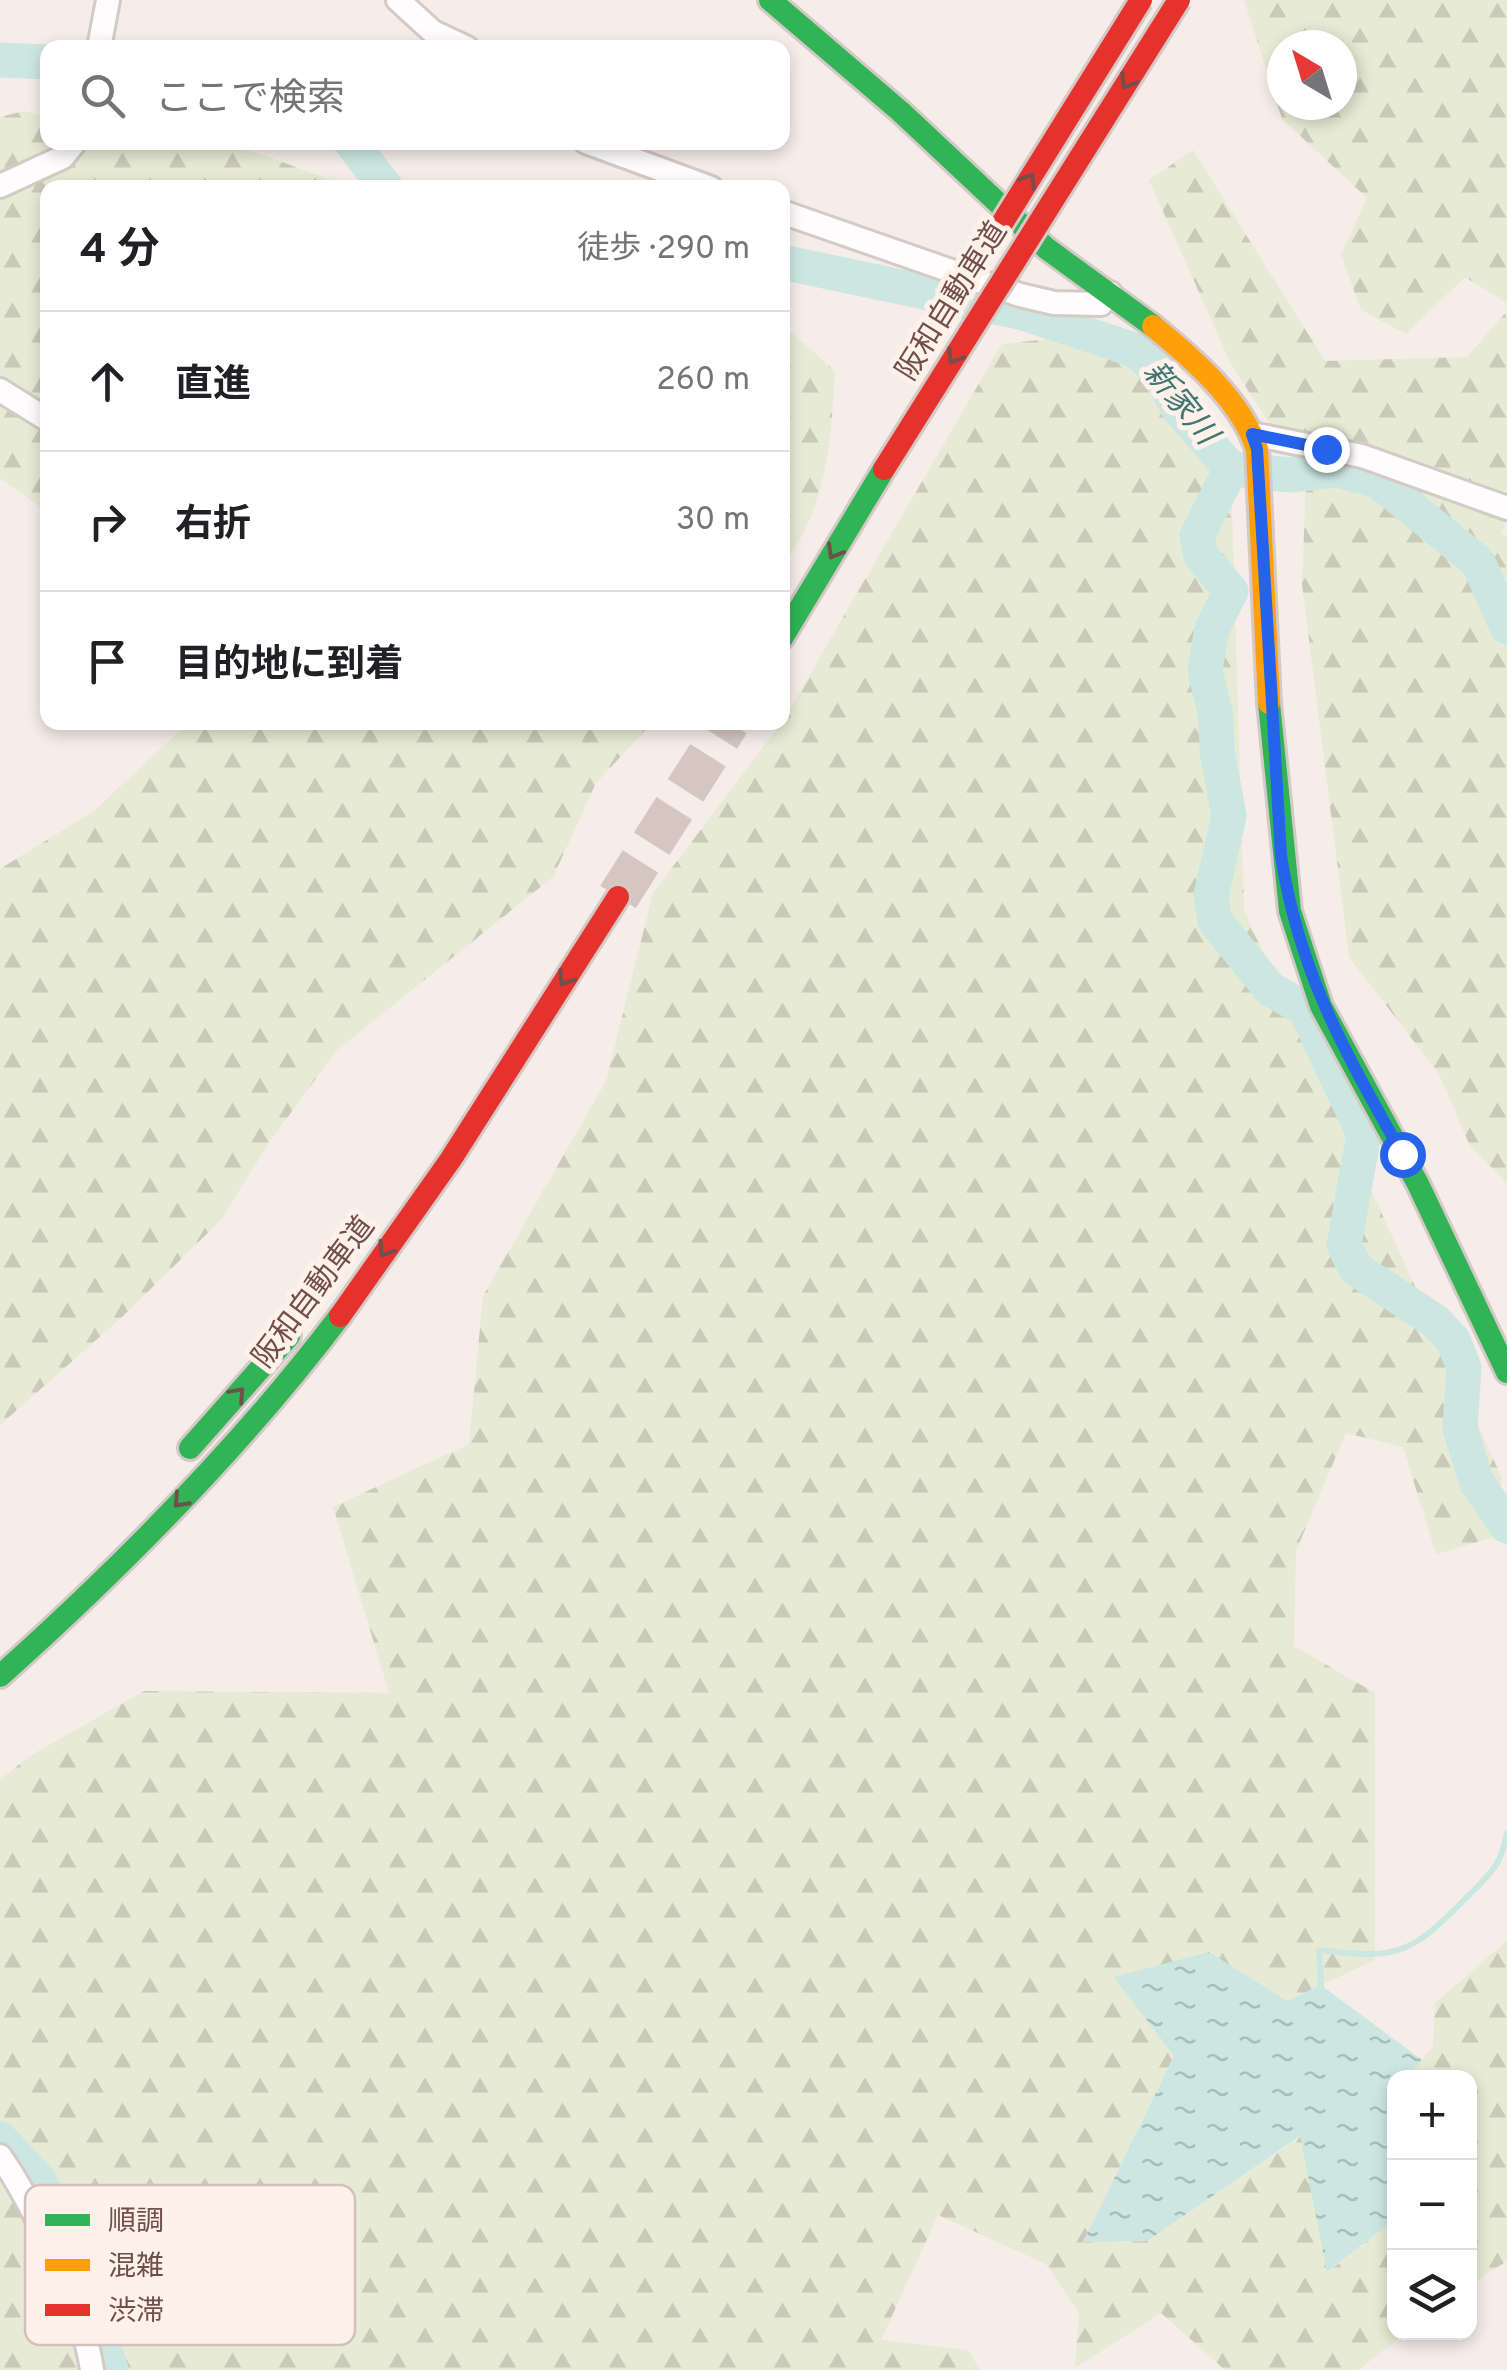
<!DOCTYPE html>
<html lang="ja">
<head>
<meta charset="utf-8">
<style>
  body { margin:0; font-family:Overpass,"Noto Sans JP",sans-serif; background:#f2f2f2; color:#202124 }
  .controls { position:absolute; right:30px; bottom:30px; display:grid; overflow:hidden; border-radius:20px; box-shadow:0 5px 15px #0003 }
  .controls button { width:90px; height:90px; display:grid; place-items:center; padding:0; border:0; border-bottom:2px solid #e0e0e0; background:#fff; color:#202124; font:50px sans-serif }
  .compass { position:absolute; left:1267px; top:30px; width:90px; height:90px; border-radius:50%; background:#fff; box-shadow:0 5px 15px #0003; rotate:322deg }
  .stop { position:absolute; width:30px; height:30px; margin:-22px; border:8px solid #2563eb; border-radius:50%; background:#fff }
  .stop.end { background:#2563eb; border-color:#fff; box-shadow:0 2px 10px #0008 }
  .list { margin:0; padding:0; list-style:none }
  h2 { display:flex; justify-content:space-between; align-items:center; height:130px; margin:0; padding:0 40px; font-size:42px }
  h2 small { font-size:32px; font-weight:400; color:#757577 }
  .list li { display:grid; grid-template-columns:65px 1fr auto; gap:30px; align-items:center; box-sizing:border-box; height:140px; padding:0 40px; border-top:2px solid #e0e0e0 }
  .list b { display:block; font-size:38px; white-space:nowrap }
  .list em { font-size:32px; font-style:normal; color:#757577 }
  .icon { flex:none; width:55px; height:55px; fill:none; stroke:currentColor; stroke-width:2; stroke-linecap:round; stroke-linejoin:round }
  .map { position:relative; flex:none; width:1507px; height:2370px; overflow:hidden }
  .search { position:absolute; background:#fff; box-shadow:0 5px 15px #0003; left:40px; top:40px; width:750px; height:110px; display:flex; align-items:center; gap:25px; box-sizing:border-box; padding:0 35px; border-radius:20px; color:#757577; font-size:38px }
  .panel { position:absolute; background:#fff; box-shadow:0 5px 15px #0003; left:40px; top:180px; width:750px; height:550px; border-radius:20px }
  .map>svg:first-child { display:block }
  .forest { fill:url(#forest-firs); fill-rule:evenodd }
  .water { fill:url(#water-ripples) }
  .lines { fill:none; stroke-linecap:round; stroke-linejoin:round }
  .stream { stroke:#cce7e2; stroke-width:6 }
  .river { stroke:#cce7e2; stroke-width:35 }
  .highway-tunnel { stroke:#d5c6c2; stroke-width:42; stroke-dasharray:42 21; stroke-linecap:butt }
  .street-casing { stroke:#d4cac6; stroke-width:28 }
  .fast-casing { stroke:#d5c9c6; stroke-width:28 }
  .slow-casing { stroke:#d5c9c6; stroke-width:28 }
  .jam-casing { stroke:#d5c9c6; stroke-width:28 }
  .street { stroke:#fefcfc; stroke-width:22 }
  .fast { stroke:#30b455; stroke-width:22 }
  .slow { stroke:#ff9f0a; stroke-width:22 }
  .jam { stroke:#e5322d; stroke-width:22 }
  .jam-bridge-casing { stroke:#d5c8c5; stroke-width:28; stroke-linecap:butt }
  .jam-bridge { stroke:#e5322d; stroke-width:22 }
  .oneway { stroke:#724f4b }
  .route { stroke:#2563eb; stroke-width:12 }
  .labels { text-anchor:middle; dominant-baseline:central; stroke-width:10; stroke-linejoin:round; paint-order:stroke }
  .street-label { font-size:30px; fill:#724f4b; stroke:#fef1ea }
  .water-label { font-size:32px; font-style:italic; fill:#407772; stroke:#fef1ea }
  .key { fill:#fef1ea; stroke:#d4c0ba; stroke-width:2.5 }
  .key-label { font-size:28px; fill:#724f4b }
</style>
</head>
<body>
<div class="map">
<svg width="1507" height="2370" viewBox="0 0 1507 2370">
  <defs>
    <pattern id="forest-firs" width="22" height="20" patternUnits="userSpaceOnUse" patternTransform="scale(2.5)"><rect width="22" height="20" fill="#e7ead4"/><path d="M5 1l3.5 6h-7zM16 11l3.5 6h-7z" fill="#c9cab8"/></pattern>
    <pattern id="water-ripples" width="26" height="14" patternUnits="userSpaceOnUse" patternTransform="scale(2.5)"><rect width="26" height="14" fill="#cce7e2"/><path d="M2 4q2-2 4 0t4 0M15 11q2-2 4 0t4 0" fill="none" stroke="#aabeb9"/></pattern>
  </defs>
  <rect width="100%" height="100%" fill="#f6ede9"/>
  <path class="forest" d="M1244 0H1507V303L1465 277 1406 334 1361 310 1341 255 1367 198 1282 119ZM1282 45H1342V105H1282Z
    M24 111 47 117 48 142H188L251 151 352 187 48 188 47 512 0 478V117Z
    M1193 150 1325 361 1467 357 1507 311V521L1501 534 1507 536V1183L1470 1146 1439 1074 1349 957 1302 584 1306 480 1231 364 1149 180Z
    M783 325 835 371C831 441 827 508 783 565Z
    M1102 333 1231 473 1244 910 1502 1478 1495 1537 1436 1554 1403 1447 1346 1433 1296 1551 1294 1646 1375 1693V1960L1287 2001 1209 1953 1115 1977 1174 2056 1083 2242 1147 2241 1301 2136 1328 2272 1394 2220V2332L1406 2333 1358 2370H1225L1161 2313 1075 2368 1079 2313 1046 2264 938 2215 881 2340 968 2350 980 2370H0V1780L28 1757 144 1691 389 1693 333 1507 469 1444 483 1296 606 1081 653 893 782 722 1002 344Z
    M188 723H652L596 783 553 877 336 1051 268 1144 221 1220 121 1318 0 1425V869L95 810Z
    M1507 1941V2261L1470 2285V2078L1407 2077 1433 2047 1435 2003Z"/>
  <path class="water" d="M1209 1952 1287 2001 1321 1985 1422 2060 1407 2077 1394 2078V2092L1386 2102 1394 2130V2220L1327 2272 1300 2136 1147 2241 1083 2242 1174 2056 1114 1977Z"/>
  <g class="lines">
    <path class="stream" d="M1321 1985 1319 1950C1400 1960 1411 1954 1468 1896 1491 1873 1501 1866 1507 1833"/>
    <path class="river" d="M0 60 48 62
      M351 142 386 188
      M782 262 1020 312 1137 351 1158 371 1178 408 1231 469 1291 475 1336 470 1378 481 1478 562 1507 627
      M1231 469 1197 536 1201 556 1231 591 1212 629 1205 670 1216 717 1217 751 1229 816 1211 895 1215 921 1270 989 1305 1009 1364 1134 1344 1245 1356 1269 1435 1321 1453 1340 1464 1368 1460 1428 1476 1481 1507 1526
      M0 2139 38 2179 78 2255 111 2370"/>
    <path class="highway-tunnel" d="M618 897 729 722"/>
    <g class="street-casing">
      <path id="street" d="M398 0 433 32 467 48
        M99 48 108 0
        M586 142 711 188
        M0 186 63 157 75 142
        M782 212 1020 295 1054 303 1101 304 1110 293
        M0 390 48 420
        M1252 434 1362 456 1507 508
        M0 2156C34 2204 84 2312 92 2370"/>
    </g>
    <g class="fast-casing">
      <path id="fast" d="M770 0 901 112 1046 248 1153 326
        M782 638 884 469
        M1269 703 1290 911 1321 1006 1418 1184 1507 1372
        M190 1448 289 1336
        M0 1676C123 1566 240 1448 340 1316"/>
    </g>
    <g class="slow-casing">
      <path id="slow" d="M1153 326C1192 358 1241 400 1257 449L1269 703"/>
    </g>
    <g class="jam-casing">
      <path id="jam" d="M340 1316 451 1159 618 897"/>
    </g>
    <use href="#street" class="street"/>
    <use href="#fast" class="fast"/>
    <use href="#slow" class="slow"/>
    <use href="#jam" class="jam"/>
    <g class="jam-bridge-casing">
      <path id="jam-bridge" d="M991 241 1141 0
        M884 469 1179 0"/>
    </g>
    <use href="#jam-bridge" class="jam-bridge"/>
  </g>
  <defs><path id="oneway-chevron" d="M-2-3.5L2.5 0L-2 3.5" fill="none" stroke-width="1.6" stroke-linecap="round" stroke-linejoin="round" transform="scale(2.5)"/></defs>
  <g class="oneway">
    <use href="#oneway-chevron" transform="translate(1127 82) rotate(122)"/>
    <use href="#oneway-chevron" transform="translate(1029 180) rotate(-58)"/>
    <use href="#oneway-chevron" transform="translate(954 357) rotate(122)"/>
    <use href="#oneway-chevron" transform="translate(834 552) rotate(121)"/>
    <use href="#oneway-chevron" transform="translate(565 979) rotate(123)"/>
    <use href="#oneway-chevron" transform="translate(385 1250) rotate(124)"/>
    <use href="#oneway-chevron" transform="translate(238 1394) rotate(-48)"/>
    <use href="#oneway-chevron" transform="translate(180 1501) rotate(133)"/>
  </g>
  <g class="lines">
    <path class="route" d="M1326 449 1252 434 1257 449 1281 856C1300 976 1345 1051 1402 1154"/>
  </g>
  <g class="labels">
    <g class="street-label">
      <text transform="translate(953 302) rotate(-58)">阪和自動車道</text>
      <text transform="translate(315 1293) rotate(-53)">阪和自動車道</text>
    </g>
    <g class="water-label">
      <text transform="translate(1179 404) rotate(51)">新家川</text>
    </g>
  </g>
  <rect x="25" y="2185" width="330" height="160" rx="15" class="key"/>
  <rect x="45" y="2214" width="45" height="12" fill="#30b455"/>
  <rect x="45" y="2259" width="45" height="12" fill="#ff9f0a"/>
  <rect x="45" y="2304" width="45" height="12" fill="#e5322d"/>
  <g class="key-label">
    <text x="108" y="2230">順調</text>
    <text x="108" y="2275">混雑</text>
    <text x="108" y="2320">渋滞</text>
  </g>
</svg>
<div class="controls">
<button>+</button>
<button>−</button>
<button><svg class="icon" aria-label="layers" viewBox="0 0 24 24"><path d="M12 4l9 5-9 5-9-5zM3 14l9 5 9-5"/></svg></button>
</div>
<svg class="compass" viewBox="-18 -18 36 36"><path d="M0-13l5 13h-10z" fill="#e53935"/><path d="M0 13l5-13h-10z" fill="#757577"/></svg>
<div class="stop" style="left:1402px;top:1154px"></div>
<div class="stop end" style="left:1326px;top:449px"></div>
<div class="search"><svg class="icon" aria-label="search" viewBox="0 0 24 24"><circle cx="10" cy="10" r="6"/><path d="M15 15l6 6"/></svg>ここで検索</div>
<section class="panel">
<h2>4 分<small>徒歩 · 290 m</small></h2>
<ul class="list">
<li><svg class="icon" aria-label="ahead" viewBox="0 0 24 24"><path d="M12 20V5M6 11l6-6 6 6"/></svg><div><b>直進</b></div><em>260 m</em></li>
<li><svg class="icon" aria-label="right" viewBox="0 0 24 24"><path d="M7 20v-9h11M14 6l5 5-5 5"/></svg><div><b>右折</b></div><em>30 m</em></li>
<li><svg class="icon" aria-label="arrive" viewBox="0 0 24 24"><path d="M6 21V4h12l-3 4 3 4H6"/></svg><div><b>目的地に到着</b></div></li>
</ul>
</section>
</div>
</body>
</html>
